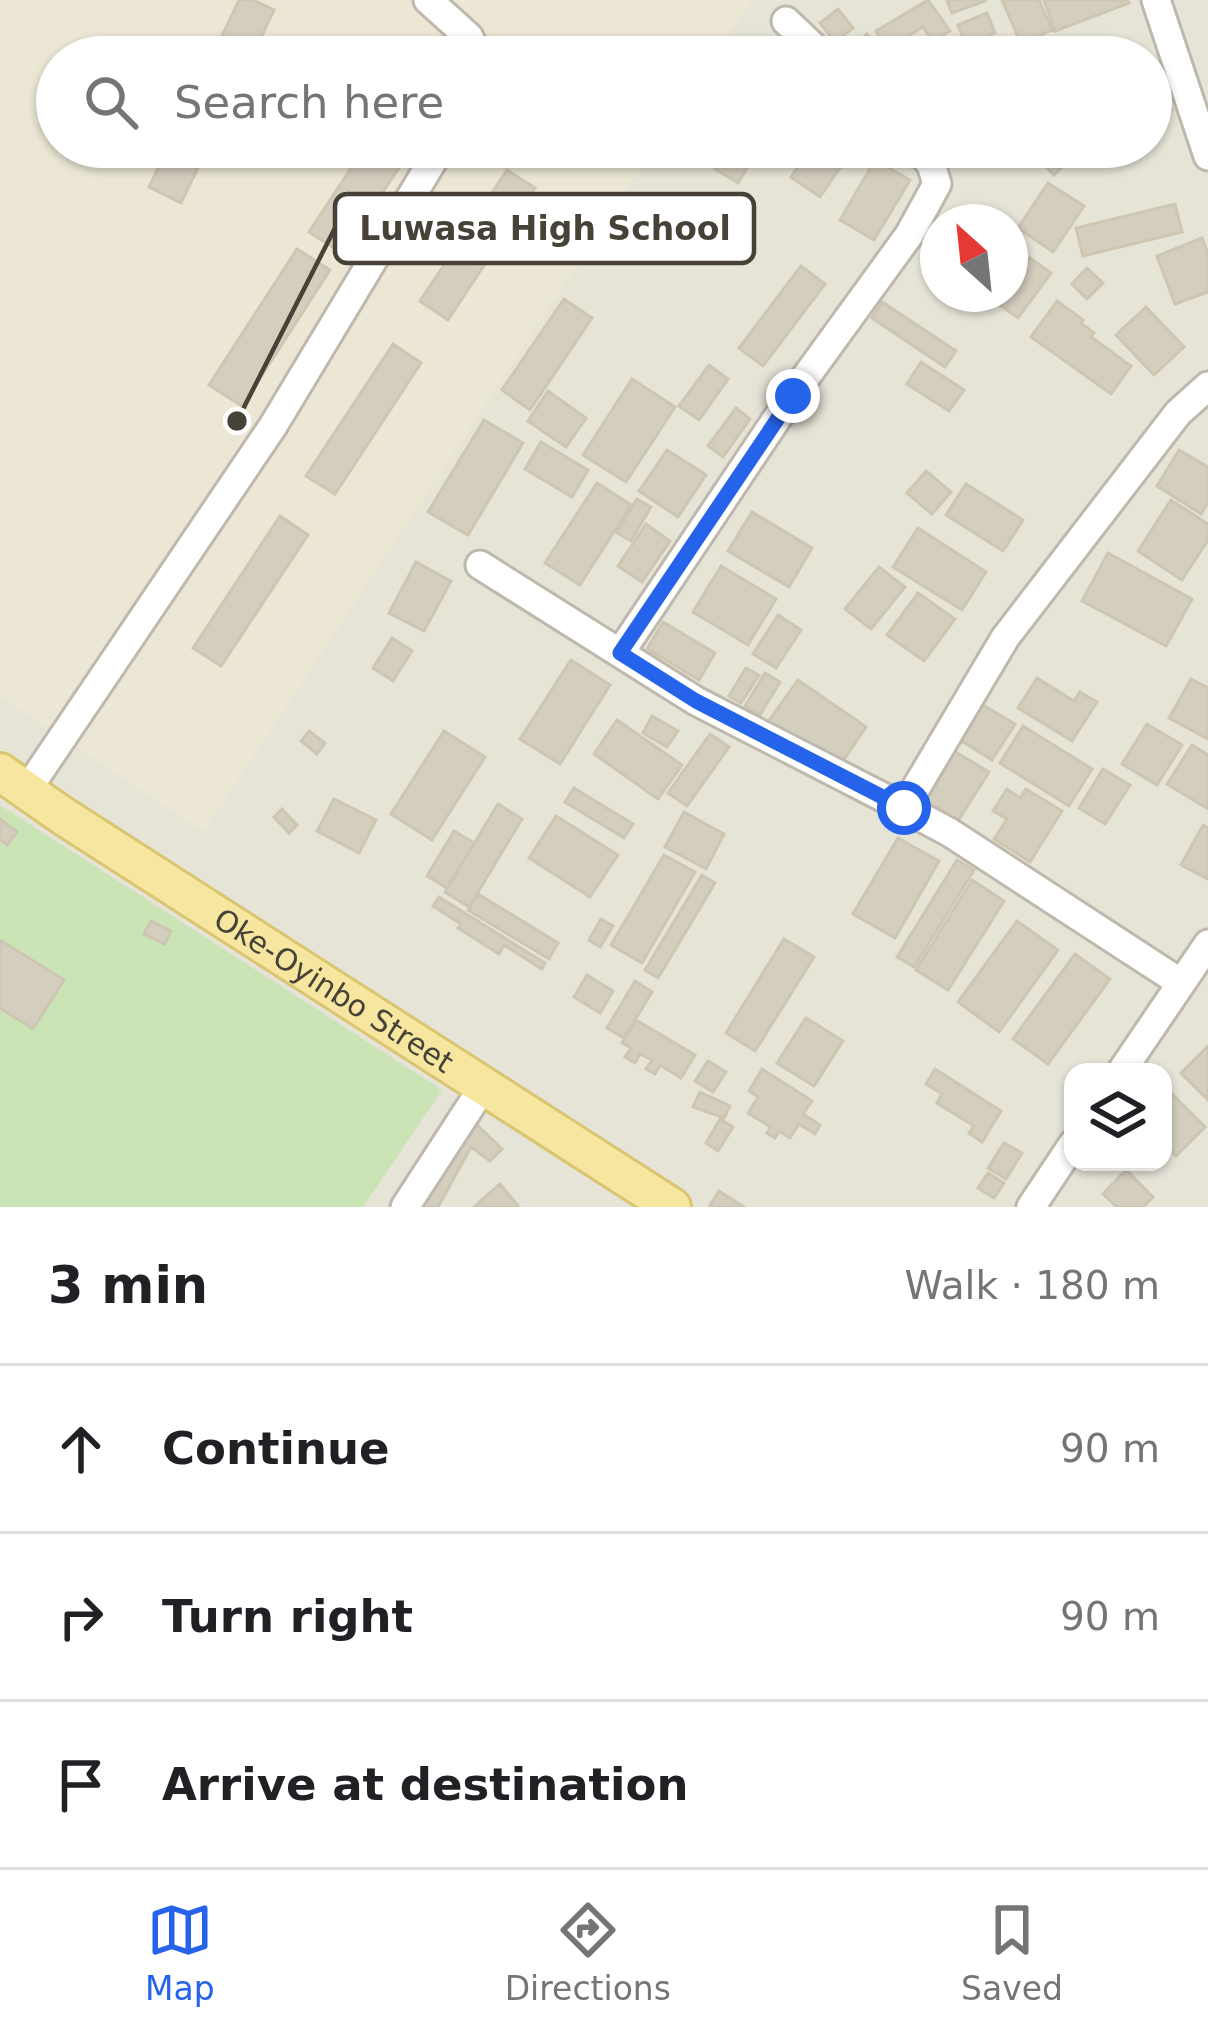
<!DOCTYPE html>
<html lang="en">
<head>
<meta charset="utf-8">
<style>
  body { margin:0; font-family:"DejaVu Sans",sans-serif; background:#f2f2f2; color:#202124 }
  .controls { position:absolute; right:36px; bottom:36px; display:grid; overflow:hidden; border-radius:24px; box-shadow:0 3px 9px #0004 }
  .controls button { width:108px; height:108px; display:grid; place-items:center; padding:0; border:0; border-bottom:3px solid #e0e0e0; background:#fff; color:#202124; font:60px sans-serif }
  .compass { position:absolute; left:920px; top:204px; width:108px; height:108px; border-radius:50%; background:#fff; box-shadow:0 3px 9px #0004; rotate:333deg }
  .stop { position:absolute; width:36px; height:36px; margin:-27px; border:9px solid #2563eb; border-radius:50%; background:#fff }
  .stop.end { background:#2563eb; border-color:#fff; box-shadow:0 3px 12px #0008 }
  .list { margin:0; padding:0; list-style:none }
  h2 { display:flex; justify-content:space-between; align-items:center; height:156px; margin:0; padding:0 48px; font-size:51px }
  h2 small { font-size:39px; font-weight:400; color:#757577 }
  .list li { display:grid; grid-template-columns:78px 1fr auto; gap:36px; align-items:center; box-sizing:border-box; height:168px; padding:0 48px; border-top:3px solid #e0e0e0 }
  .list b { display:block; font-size:45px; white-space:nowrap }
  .list em { font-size:39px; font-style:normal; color:#757577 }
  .icon { flex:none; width:66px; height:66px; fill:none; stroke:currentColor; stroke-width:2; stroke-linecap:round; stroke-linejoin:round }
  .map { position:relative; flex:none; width:1208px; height:1207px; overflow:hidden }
  .search { position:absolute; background:#fff; box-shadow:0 3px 9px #0004; left:36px; right:36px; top:36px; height:132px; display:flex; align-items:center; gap:30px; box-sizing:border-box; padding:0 42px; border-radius:66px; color:#757577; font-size:45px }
  .sheet { height:660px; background:#fff }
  nav { display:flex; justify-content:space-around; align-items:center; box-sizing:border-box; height:168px; border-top:3px solid #e0e0e0; background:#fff; font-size:33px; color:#757577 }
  nav a { display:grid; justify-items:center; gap:6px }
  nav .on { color:#2563eb }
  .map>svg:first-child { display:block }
  .residential { fill:#e6e3d7; fill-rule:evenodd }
  .education { fill:#ebe7d4 }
  .green { fill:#cae4b5 }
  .building { fill:#d4cebf; stroke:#cec6b3; stroke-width:3 }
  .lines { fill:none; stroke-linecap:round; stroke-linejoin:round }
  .minor-casing { stroke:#beb9ac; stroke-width:33 }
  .major-casing { stroke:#dac570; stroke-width:42 }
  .minor { stroke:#fff; stroke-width:27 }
  .major { stroke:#f6e69f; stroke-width:36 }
  .route { stroke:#2563eb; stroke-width:15 }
  .labels { text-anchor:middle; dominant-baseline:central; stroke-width:10; stroke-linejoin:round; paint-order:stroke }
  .street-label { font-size:30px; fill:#464238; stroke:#fff }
  .leader { fill:none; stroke:#464238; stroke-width:4.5 }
  .callout-dot { fill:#464238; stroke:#fff; stroke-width:4.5 }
  .callout { fill:#fff; stroke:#464238; stroke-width:4.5 }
  .callout-label { font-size:33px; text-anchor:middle; font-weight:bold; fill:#464238 }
</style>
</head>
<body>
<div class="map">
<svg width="1208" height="1207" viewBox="0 0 1208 1207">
  <rect width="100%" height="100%" fill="#f3f1e9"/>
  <path class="residential" d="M0 0H1208V1207H0ZM57 57H1151V147H57ZM938 222H1010V294H938ZM1073 1072H1163V1162H1073Z"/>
  <path class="education" d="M0 0H752L715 57H57V147H655L204 832 0 696Z"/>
  <path class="green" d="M0 805 442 1090 363 1207H0Z"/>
  <path class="building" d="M239 0H253L274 10 252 57H212Z
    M928 0 950 31 932 41 923 27 886 49 876 31Z
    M947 0H984L985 1 952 13Z
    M1002 0H1039L1052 30 1021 44Z
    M1044 0H1127L1129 3 1055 31Z
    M838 9 853 28 835 42 820 23Z
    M987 13 995 33 966 45 958 25Z
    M867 34 888 57H856L850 50Z
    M1156 70 1172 110 1151 118V72Z
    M168 147H208L181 203 149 187Z
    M365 147H413L342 253 309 232Z
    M729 147H760L738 183 715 169Z
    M811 147H854L820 197 791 177Z
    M1027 147H1082L1054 175Z
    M875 160 910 180 874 240 840 220Z
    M507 170 535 188 448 320 420 301Z
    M1048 183 1084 206 1053 252 1018 228Z
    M1175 204 1182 232 1083 256 1076 228Z
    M1202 238 1208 254V292L1175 304 1157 256Z
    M297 249 330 270 242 406 209 385Z
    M1030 258 1051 273 1018 318 997 303 1004 294H1010V285Z
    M801 266 825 284 763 366 739 348Z
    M1087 268 1103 283 1087 299 1072 284Z
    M564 299 592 318 530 410 502 390Z
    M1057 301 1083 320 1081 323 1094 333 1091 337 1131 366 1111 394 1031 337Z
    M882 302 956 351 945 367 872 318Z
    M1146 307 1184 347 1154 375 1116 335Z
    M393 344 421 363 335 494 306 476Z
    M921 362 964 390 949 411 907 384Z
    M709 365 728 379 699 420 679 406Z
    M632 379 675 407 626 482 583 455Z
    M548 391 586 418 566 447 528 421Z
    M736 408 750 419 723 457 708 446Z
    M484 420 523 443 468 535 428 512Z
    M541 442 588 470 572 497 525 469Z
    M667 450 706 475 678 517 639 491Z
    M1179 450 1208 467V502L1201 514 1157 486Z
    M926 471 951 492 932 514 907 493Z
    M597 483 631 505 580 585 545 563Z
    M966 484 1023 520 1003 551 946 515Z
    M637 499 651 507 631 541 617 533Z
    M1171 500 1208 524V540L1182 580 1138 551Z
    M752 512 812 548 789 587 728 551Z
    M280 516 308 535 221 666 193 648Z
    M646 524 670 541 642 582 618 566Z
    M918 528 986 572 962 610 893 567Z
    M1108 553 1192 599 1166 646 1082 601Z
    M416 562 451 581 424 631 389 613Z
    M721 566 776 599 748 645 693 612Z
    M879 567 905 587 871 629 845 609Z
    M918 593 955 619 924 661 887 635Z
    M778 615 801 630 776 668 753 654Z
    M663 622 715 653 699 680 647 649Z
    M392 638 412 651 393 681 373 668Z
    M571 660 610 685 560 764 520 739Z
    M746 668 759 675 741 703 729 696Z
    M765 673 780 682 760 715 745 706Z
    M1037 678 1074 701 1080 692 1097 702 1072 741 1018 708Z
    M1191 679 1208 688V739L1169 718Z
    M798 680 866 727 837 770 768 722Z
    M983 705 1015 724 992 760 960 740Z
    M652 716 678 731 667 747 643 733Z
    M617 720 682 765 658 799 594 754Z
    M1147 724 1182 745 1157 785 1122 764Z
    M1023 726 1092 769 1069 806 1000 763Z
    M309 731 325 743 317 754 301 741Z
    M444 731 485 757 432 840 391 814Z
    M710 734 729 747 687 806 668 793Z
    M1192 745 1208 755V809L1167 784Z
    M954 751 989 772 956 824 922 802Z
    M1103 769 1130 785 1105 824 1079 808Z
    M574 788 633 824 624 838 565 802Z
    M1007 789 1020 798 1026 789 1062 811 1030 862 994 839 1007 819 993 811Z
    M334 799 376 820 359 853 317 831Z
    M498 804 522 819 469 907 445 892Z
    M282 809 297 825 289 833 274 817Z
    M684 812 724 834 706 869 665 847Z
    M556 816 618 855 590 897 529 858Z
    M0 819 17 832 7 845 0 839Z
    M1203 825 1208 828V879L1181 865Z
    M454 831 474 843 447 888 427 876Z
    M898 838 939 861 895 938 853 914Z
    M664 855 695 872 642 963 611 945Z
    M957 860 974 870 914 967 897 957Z
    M702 875 715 883 658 978 645 970Z
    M972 880 1004 901 948 990 916 970Z
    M478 894 558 943 549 959 468 910Z
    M439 897 545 963 542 969 504 945 499 954 458 928 461 924 433 906Z
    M601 919 613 926 600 947 589 940Z
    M151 921 171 931 165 944 144 934Z
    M1017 921 1058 950 999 1032 958 1002Z
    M784 939 814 957 755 1051 726 1033Z
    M0 940 64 980 33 1029 0 1008Z
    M1075 954 1110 979 1048 1064 1013 1039Z
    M587 975 613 991 600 1013 574 997Z
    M635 981 652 992 624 1038 607 1028Z
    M806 1018 843 1041 814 1086 777 1063Z
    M636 1020 695 1055 681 1078 660 1065 655 1074 646 1069 652 1060 640 1054 635 1063 625 1057 631 1048 622 1043Z
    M1208 1046V1100L1181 1073Z
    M708 1061 726 1072 713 1092 695 1081Z
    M762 1069 812 1101 803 1114 820 1125 815 1134 799 1124 790 1138 779 1131 775 1138 767 1133 771 1127 748 1113 758 1097 749 1091Z
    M935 1069 1001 1111 982 1142 969 1133 974 1126 937 1103 942 1094 926 1084Z
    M700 1092 730 1106 724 1118 693 1107Z
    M1171 1093 1205 1127 1176 1156 1163 1143V1100Z
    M469 1117 502 1149 490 1161 471 1147 438 1207H415Z
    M720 1119 733 1127 718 1151 706 1143Z
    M1004 1143 1022 1153 1006 1179 988 1168Z
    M1126 1170 1153 1197 1143 1207H1117L1103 1194Z
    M988 1173 1004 1183 994 1198 978 1188Z
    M500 1184 519 1207H474Z
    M719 1191 744 1207H709Z"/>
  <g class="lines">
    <g class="minor-casing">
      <path id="minor" d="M428 0 469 37 477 57
        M1156 0 1208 156
        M786 21 824 57
        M480 565 696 701 904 808
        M620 653 792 396 909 235 937 184 931 164 915 147
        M27 790 273 426 441 147
        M1181 983 949 832 904 808 1005 638 1178 413 1208 386
        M1121 1072 1208 944
        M405 1207 485 1084
        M1031 1207 1073 1144"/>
    </g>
    <g class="major-casing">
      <g id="major">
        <path id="s1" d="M0 772 63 816 672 1207"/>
      </g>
    </g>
    <use href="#minor" class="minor"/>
    <use href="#major" class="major"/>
  </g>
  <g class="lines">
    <path class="route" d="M793 396 620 653 696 701 904 808"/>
  </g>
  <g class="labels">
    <g class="street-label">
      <text stroke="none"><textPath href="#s1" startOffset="399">Oke-Oyinbo Street</textPath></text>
    </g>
  </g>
  <path class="leader" d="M237 421L335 228"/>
  <circle class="callout-dot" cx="237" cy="421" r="12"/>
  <rect class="callout" x="335" y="194" width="419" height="69" rx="12"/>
  <g class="callout-label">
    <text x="545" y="240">Luwasa High School</text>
  </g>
</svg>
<div class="controls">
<button><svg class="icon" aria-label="layers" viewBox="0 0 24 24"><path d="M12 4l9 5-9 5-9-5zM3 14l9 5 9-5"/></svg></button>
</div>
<svg class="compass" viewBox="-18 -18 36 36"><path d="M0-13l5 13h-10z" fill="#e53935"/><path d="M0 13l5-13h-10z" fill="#757577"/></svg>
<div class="stop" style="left:904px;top:808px"></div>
<div class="stop end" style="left:793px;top:396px"></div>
<div class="search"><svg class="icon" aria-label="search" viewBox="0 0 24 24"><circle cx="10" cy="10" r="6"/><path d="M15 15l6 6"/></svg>Search here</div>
</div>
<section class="sheet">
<h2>3 min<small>Walk · 180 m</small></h2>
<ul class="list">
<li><svg class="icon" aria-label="ahead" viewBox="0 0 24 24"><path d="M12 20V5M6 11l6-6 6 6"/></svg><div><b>Continue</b></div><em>90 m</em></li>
<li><svg class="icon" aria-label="right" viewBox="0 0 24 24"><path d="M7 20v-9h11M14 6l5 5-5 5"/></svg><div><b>Turn right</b></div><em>90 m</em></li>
<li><svg class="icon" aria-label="arrive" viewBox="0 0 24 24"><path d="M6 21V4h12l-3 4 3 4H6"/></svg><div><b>Arrive at destination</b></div></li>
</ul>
</section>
<nav>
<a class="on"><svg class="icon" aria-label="map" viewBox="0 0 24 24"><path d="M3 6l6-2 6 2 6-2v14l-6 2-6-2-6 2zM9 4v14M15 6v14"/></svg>Map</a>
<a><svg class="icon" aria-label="directions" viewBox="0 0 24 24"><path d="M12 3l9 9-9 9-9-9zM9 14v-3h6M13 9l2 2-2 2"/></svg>Directions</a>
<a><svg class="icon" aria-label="saved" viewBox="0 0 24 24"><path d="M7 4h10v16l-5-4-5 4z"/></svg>Saved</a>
</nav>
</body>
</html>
